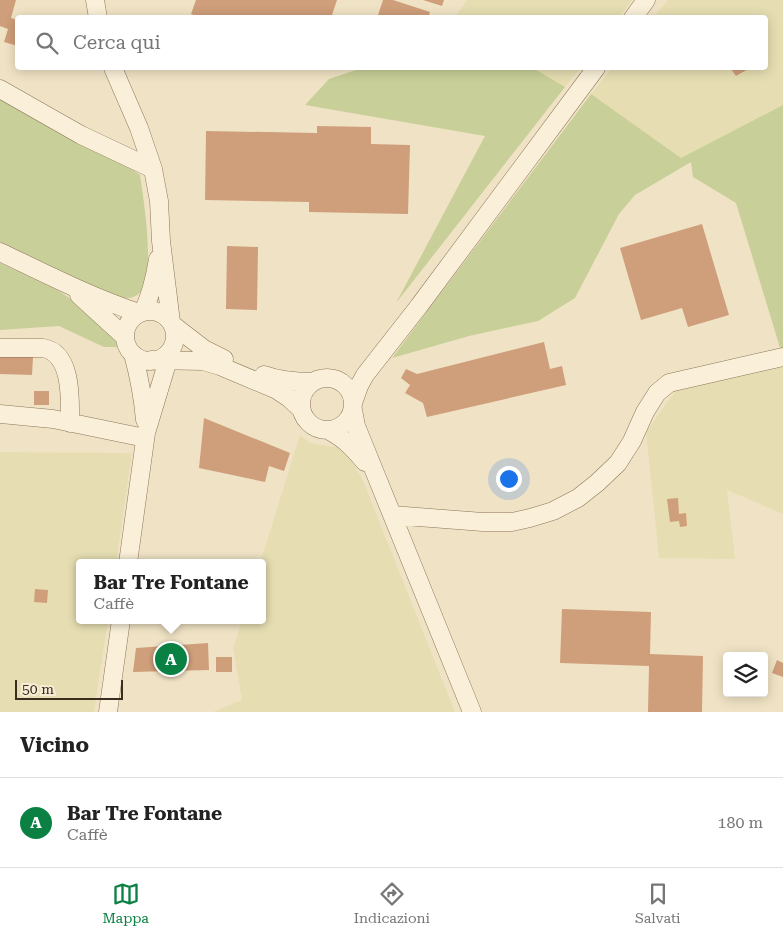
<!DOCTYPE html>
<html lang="it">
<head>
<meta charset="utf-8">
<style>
  body { margin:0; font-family:"Roboto Serif",serif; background:#f2f2f2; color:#222 }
  .controls { position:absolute; right:15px; bottom:15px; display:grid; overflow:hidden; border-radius:5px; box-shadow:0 2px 12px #0003 }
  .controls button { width:45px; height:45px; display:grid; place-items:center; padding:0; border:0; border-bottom:1px solid #e0e0e0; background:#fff; color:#222; font:25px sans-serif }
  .scale { position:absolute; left:15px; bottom:12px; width:108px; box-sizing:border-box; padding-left:5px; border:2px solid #3b2d1f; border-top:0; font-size:14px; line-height:18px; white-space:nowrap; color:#3b2d1f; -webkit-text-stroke:4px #f7edd5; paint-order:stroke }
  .you { position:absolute; left:508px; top:478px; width:18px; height:18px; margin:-12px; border:4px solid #fff; border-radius:50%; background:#1a73e8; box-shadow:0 0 0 8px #1a73e833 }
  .badge { display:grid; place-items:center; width:32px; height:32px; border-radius:50%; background:#0b8043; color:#fff; font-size:16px; font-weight:700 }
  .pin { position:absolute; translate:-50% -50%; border:2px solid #fff; box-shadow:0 1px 5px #0006 }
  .popup { position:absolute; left:76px; top:559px; width:190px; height:65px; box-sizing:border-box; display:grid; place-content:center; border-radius:5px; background:#fff; filter:drop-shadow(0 1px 4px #0005); font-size:16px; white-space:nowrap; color:#767676 }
  .popup b { font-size:19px; color:#222 }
  .popup::after { content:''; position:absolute; left:50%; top:100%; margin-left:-10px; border:10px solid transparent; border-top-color:#fff }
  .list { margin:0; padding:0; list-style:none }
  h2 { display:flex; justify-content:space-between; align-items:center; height:65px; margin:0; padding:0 20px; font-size:21px }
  h2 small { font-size:16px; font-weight:400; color:#767676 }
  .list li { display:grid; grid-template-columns:32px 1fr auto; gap:15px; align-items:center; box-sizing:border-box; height:90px; padding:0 20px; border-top:1px solid #e0e0e0 }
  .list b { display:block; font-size:19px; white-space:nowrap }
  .list p { margin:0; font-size:16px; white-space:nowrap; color:#767676 }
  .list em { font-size:16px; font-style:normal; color:#767676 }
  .icon { flex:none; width:28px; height:28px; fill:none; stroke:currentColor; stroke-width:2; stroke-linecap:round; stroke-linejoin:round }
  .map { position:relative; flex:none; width:783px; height:712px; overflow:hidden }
  .search { position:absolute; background:#fff; box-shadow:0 2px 12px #0003; left:15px; right:15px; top:15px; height:55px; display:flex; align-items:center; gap:12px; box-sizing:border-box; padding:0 18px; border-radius:5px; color:#767676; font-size:19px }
  .sheet { height:155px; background:#fff }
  nav { display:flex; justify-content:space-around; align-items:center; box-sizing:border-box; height:70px; border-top:1px solid #e0e0e0; background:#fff; font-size:14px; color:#767676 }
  nav a { display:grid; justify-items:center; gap:2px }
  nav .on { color:#0b8043 }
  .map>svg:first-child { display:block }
  .farmland { fill:#e6deb2 }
  .green { fill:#c8cf98 }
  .building { fill:#cf9e7a }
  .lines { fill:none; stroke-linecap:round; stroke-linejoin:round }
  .minor-casing { stroke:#8c755a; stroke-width:19 }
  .minor { stroke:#faf0d9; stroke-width:18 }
</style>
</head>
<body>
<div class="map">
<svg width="783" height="712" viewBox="0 0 783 712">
  <rect width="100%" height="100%" fill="#f0e3c5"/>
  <path class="farmland" d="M467 0H632L619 17H455Z
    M668 0H783V105L681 158 591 94 612 68H766V18L654 17Z
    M533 68H580L565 87Z
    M783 363V514L727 490 735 559 659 558 646 432 676 390Z
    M300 435 310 443 341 448 349 455 364 483 455 712H213L242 700 233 648 242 620H262V563H260Z
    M0 452 132 453 116 563H80V620H108L94 712H0Z"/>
  <path class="green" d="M362 68H533L565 87 396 303 485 136 305 105 329 79Z
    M591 94 681 158 783 105V351H781L736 203 693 177 691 162 635 195 619 214 575 298 538 321 469 336 392 358Z
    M0 98 132 169 140 175C143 196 158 283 137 295 131 299 122 299 115 298L0 242Z
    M0 263 59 291 77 303 115 336 117 347H104L59 326 0 330Z"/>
  <path class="building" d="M0 0H16L11 18 18 20V46L4 42 8 29 0 26Z
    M196 0H337L331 18H203L191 14Z
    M383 0H393L430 12 428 18H377Z
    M423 0H444L442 6Z
    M733 68H750L736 76 731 69Z
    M317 126 371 127V144L410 145 408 214 309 212V202L205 200 206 131 317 133Z
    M702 224 729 315 688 327 682 308 641 320 620 248Z
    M227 246 258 247 257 310 226 309Z
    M544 342 550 369 562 366 566 385 427 417 423 403 405 393 410 385 401 378 406 369 417 374Z
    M0 357H33L32 375 0 374Z
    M34 391H49V405H34Z
    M204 418 290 453 284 471 269 466 265 482 199 468Z
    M678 498 679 514 686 513 687 526 680 527 679 521 670 522 667 499Z
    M35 589 48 590 47 603 34 602Z
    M562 609 651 612 650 654 703 656 702 712H648L649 666 560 663Z
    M208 643 209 670 133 672 136 648Z
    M216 657H232V672H216Z
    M777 660 783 663V677L772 673Z"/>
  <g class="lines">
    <g class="minor-casing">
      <path id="minor" d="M95 0 98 18
        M633 18 646 0
        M113 68 139 128 153 169 159 201 161 241 171 322
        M0 89 81 135 153 169
        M0 252C46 274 91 297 139 313
        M79 295 125 337
        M125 336a25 25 0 1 1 50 0a25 25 0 1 1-50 0Z
        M143 312C151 295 155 278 158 259
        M173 325 204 349 224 359
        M0 348C10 348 21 348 31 348 35 348 39 348 43 348 73 353 70 401 70 423
        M133 354C139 376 143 397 145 420
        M151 360 203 361 220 366 277 390 289 398 301 409
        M264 375C280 381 295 382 312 382
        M301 404a26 26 0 1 1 52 0a26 26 0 1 1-52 0Z
        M353 403 359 386 365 375 419 306 596 68
        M353 410 356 426 472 712
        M0 414 53 419 145 438
        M328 430C345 439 352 447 365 462
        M392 515 483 522H512L530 518 553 511 578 498 597 483 618 463 632 441 645 412 657 393 669 383 783 357
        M128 563 146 433 171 350
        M108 712 121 620"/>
    </g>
    <use href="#minor" class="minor"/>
  </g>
</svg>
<div class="controls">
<button><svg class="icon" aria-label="layers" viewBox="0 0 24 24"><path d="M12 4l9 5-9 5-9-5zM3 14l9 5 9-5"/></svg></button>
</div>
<div class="scale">50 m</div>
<div class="you"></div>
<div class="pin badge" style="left:171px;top:659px">A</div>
<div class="popup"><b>Bar Tre Fontane</b>Caffè</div>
<div class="search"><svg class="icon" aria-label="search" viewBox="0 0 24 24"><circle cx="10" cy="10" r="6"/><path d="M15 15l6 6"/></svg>Cerca qui</div>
</div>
<section class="sheet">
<h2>Vicino<small></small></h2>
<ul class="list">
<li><span class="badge">A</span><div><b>Bar Tre Fontane</b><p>Caffè</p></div><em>180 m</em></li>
</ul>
</section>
<nav>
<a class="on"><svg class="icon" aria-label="map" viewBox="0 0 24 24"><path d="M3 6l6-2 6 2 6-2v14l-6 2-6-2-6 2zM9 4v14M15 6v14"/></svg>Mappa</a>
<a><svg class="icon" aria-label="directions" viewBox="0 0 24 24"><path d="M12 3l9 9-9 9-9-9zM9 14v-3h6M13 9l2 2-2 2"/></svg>Indicazioni</a>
<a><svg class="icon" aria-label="saved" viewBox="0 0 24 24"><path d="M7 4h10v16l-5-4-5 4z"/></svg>Salvati</a>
</nav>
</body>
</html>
